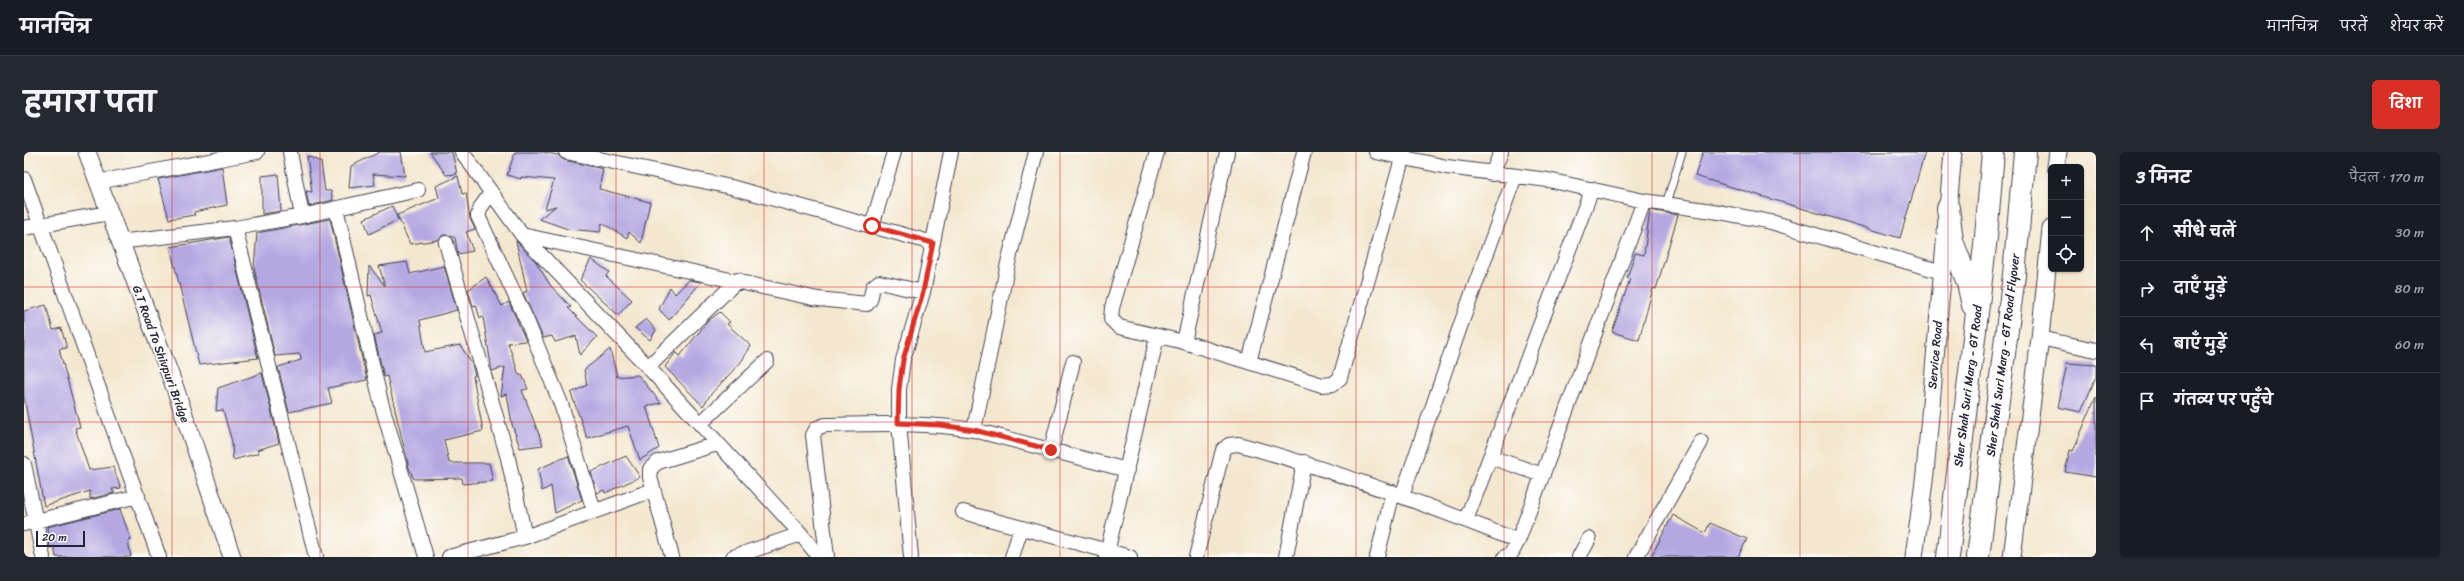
<!DOCTYPE html>
<html lang="hi">
<head>
<meta charset="utf-8">
<style>
  body { margin:0; font-family:Sriracha,"Playpen Sans Deva",sans-serif; background:#242831; color:#f1f3f6 }
  .controls { position:absolute; right:12px; top:12px; display:grid; overflow:hidden; border-radius:6px; box-shadow:0 1px 3px #0004 }
  .controls button { width:36px; height:36px; display:grid; place-items:center; padding:0; border:0; border-bottom:1px solid #363941; background:#171b24; color:#f1f3f6; font:20px sans-serif }
  .scale { position:absolute; left:12px; bottom:10px; width:49px; box-sizing:border-box; padding-left:4px; border:2px solid #22223b; border-top:0; font-size:11px; line-height:14px; white-space:nowrap; color:#22223b; -webkit-text-stroke:3px #fdfcf7; paint-order:stroke }
  .stop { position:absolute; width:12px; height:12px; margin:-9px; border:3px solid #d93025; border-radius:50%; background:#fff }
  .stop.end { background:#d93025; border-color:#fff; box-shadow:0 1px 4px #0008 }
  .list { margin:0; padding:0; list-style:none }
  h2 { display:flex; justify-content:space-between; align-items:center; height:52px; margin:0; padding:0 16px; font-size:17px }
  h2 small { font-size:13px; font-weight:400; color:#9ea1a6 }
  .list li { display:grid; grid-template-columns:26px 1fr auto; gap:12px; align-items:center; box-sizing:border-box; height:56px; padding:0 16px; border-top:1px solid #363941 }
  .list b { display:block; font-size:15px; white-space:nowrap }
  .list em { font-size:13px; font-style:normal; color:#9ea1a6 }
  .icon { flex:none; width:22px; height:22px; fill:none; stroke:currentColor; stroke-width:2; stroke-linecap:round; stroke-linejoin:round }
  .map { position:relative; flex:none; width:2072px; height:405px; overflow:hidden; border-radius:6px }
  header { display:flex; align-items:center; gap:24px; box-sizing:border-box; height:56px; padding:0 20px; background:#171b24; border-bottom:1px solid #363941 }
  header strong { font-size:19px }
  nav { display:flex; gap:22px; margin-inline-start:auto; font-size:14px }
  .intro { display:flex; align-items:center; justify-content:space-between; box-sizing:border-box; height:96px; padding:0 24px }
  h1 { margin:0; font-size:28px }
  .button { padding:10px 18px; border-radius:6px; background:#d93025; color:#fff; font-size:14px; font-weight:700 }
  main { display:flex; gap:24px; padding:0 24px }
  aside { flex:1; background:#171b24; border-radius:6px; box-shadow:0 1px 3px #0004 }
  .map>svg:first-child { display:block }
  .building { fill:#b4a8e2 }
  .lines { fill:none; stroke-linecap:round; stroke-linejoin:round }
  .service-casing { stroke:#424051; stroke-width:9 }
  .minor-casing { stroke:#424051; stroke-width:16 }
  .tertiary-casing { stroke:#424051; stroke-width:19 }
  .trunk-casing { stroke:#424051; stroke-width:24 }
  .service { stroke:#fff; stroke-width:7 }
  .minor { stroke:#fff; stroke-width:14 }
  .tertiary { stroke:#fff; stroke-width:17 }
  .trunk { stroke:#fff; stroke-width:22 }
  .route { stroke:#d93025; stroke-width:5 }
  .grid { fill:none; stroke:#d62828; stroke-width:1; stroke-opacity:0.55 }
  .labels { text-anchor:middle; dominant-baseline:central; stroke-width:3.5; stroke-linejoin:round; paint-order:stroke }
  .street-label { font-size:12px; fill:#22223b; stroke:#fdfcf7 }
</style>
</head>
<body>
<header>
<strong>मानचित्र</strong>
<nav><a>मानचित्र</a><a>परतें</a><a>शेयर करें</a></nav>
</header>
<div class="intro"><h1>हमारा पता</h1><a class="button">दिशा</a></div>
<main>
<div class="map">
<svg width="2072" height="405" viewBox="0 0 2072 405">
  <rect width="100%" height="100%" fill="#fdfcf7"/>
  <filter id="ink" filterUnits="userSpaceOnUse"><feTurbulence type="fractalNoise" baseFrequency=".025" numOctaves="2"/><feDisplacementMap in="SourceGraphic" scale="8" xChannelSelector="R" yChannelSelector="G"/><feConvolveMatrix kernelMatrix="1 2 1 2 8 2 1 2 1" color-interpolation-filters="sRGB"/></filter>
  <filter id="wash" filterUnits="userSpaceOnUse"><feTurbulence type="fractalNoise" baseFrequency=".012" numOctaves="4" result="noise"/><feDisplacementMap in="SourceGraphic" scale="16" xChannelSelector="R" yChannelSelector="G"/><feGaussianBlur stdDeviation="0.9" result="paint"/><feColorMatrix in="noise" values="0 0 0 0 0 0 0 0 0 0 0 0 0 0 0 0 0 1.4 0 .05"/><feComposite in="paint" operator="in"/></filter>
  <g filter="url(#wash)">
    <rect width="100%" height="100%" fill="#f4e7cf"/>
    <g id="blocks">
      <path class="building" d="M356 0H377L381 24 349 22 351 33 325 36 327 14Z
        M406 0H428L433 22 422 23Z
        M491 0H519L534 3 540 8 579 17 575 37 626 50 617 91 605 80 603 86 578 71 576 80 544 77 515 67 532 54 521 57 530 28 497 25V27L483 23Z
        M1679 0H1901L1876 86 1671 24Z
        M283 4 297 10 301 39H307L309 48 285 54 282 39 288 40Z
        M198 15 203 53 170 60 171 63 145 67 134 27Z
        M254 22 257 59 238 62V24Z
        M434 24 438 42 442 41 446 67 451 77 442 80 449 99 434 102 431 86 424 83H419L414 88 386 92 373 63 415 46 412 34Z
        M368 54 374 68 345 82 340 67Z
        M1626 58 1654 63 1632 137 1629 136 1615 188 1588 180 1606 127 1603 126 1611 101 1620 103Z
        M306 67 343 228 304 236 308 251 265 260 254 215 277 208 276 202 251 204 230 116 233 81Z
        M205 85 234 206 175 213 146 95Z
        M492 89 512 110 526 133 547 155 544 156 573 185 556 203 552 184 531 190 528 184 519 186 499 141 503 139Z
        M567 107 585 120 582 124 608 148 594 163 556 128Z
        M383 110 386 122 420 114 433 158 396 168 401 200 436 193 448 212 451 224H449L459 279 420 288 425 311H465L469 329 439 332 438 326 390 327 385 316 363 224 360 225 350 183 358 181 347 143 344 144 345 114 361 134 355 114Z
        M462 125 478 154 485 150 502 189 484 191 495 223H498L504 237 498 238 519 293 496 296 488 272 483 242 477 244 481 215 468 219 459 165 456 166 452 153 449 154 444 138Z
        M665 128 677 130 645 168 635 157 646 135 651 142Z
        M22 153 29 178 37 176 43 196 35 197 56 275 51 276 65 318 89 315 97 336 88 337 90 341 66 347V339L20 354 0 245V159Z
        M696 160 706 170 703 172 727 194 717 210 687 242 679 254 641 215 652 200 656 204 684 169Z
        M622 167 632 178 626 188 611 176Z
        M586 197 593 225 614 223 637 251 622 254 635 296 616 308 604 274 563 286 547 241 563 233 560 218Z
        M2043 211 2072 213V225L2057 260 2034 255Z
        M238 221 255 291 233 298 235 301 209 308 208 290 199 258 192 259 194 236Z
        M2072 245V325L2041 320 2046 298 2049 299Z
        M544 304 558 348 531 361 527 334 518 339 514 317Z
        M602 304 616 325 581 341 580 338 573 341 567 320Z
        M96 357 107 388 104 389 107 405H32L30 394 26 396 23 375Z
        M1649 363 1681 381 1686 371 1723 387 1714 405H1627Z"/>
    </g>
  </g>
  <g filter="url(#ink)">
    <use href="#blocks" fill-opacity="0" stroke="#424051" stroke-width="1"/>
    <g class="lines">
      <g class="service-casing">
        <path id="service" d="M1642 52 1658 0"/>
      </g>
      <g class="minor-casing">
        <path id="minor" d="M266 0 278 64
          M438 0 498 83 624 215 777 382 795 405
          M542 0 707 35 909 91
          M1133 0 1088 156 1087 167 1095 175 1160 190 1203 0
          M1352 0 1423 15 1524 28 1620 49 1695 60 1747 70 1918 120
          M1468 22 1477 0
          M0 27 135 405
          M73 30 233 0
          M467 41 457 55 454 64 503 169 537 252 570 359
          M312 56 357 250 402 405
          M848 74 870 0
          M0 76 85 61
          M211 76 292 405
          M498 83 794 147 843 152 846 148 849 135 855 130 899 140
          M95 90 211 76 278 64 394 38
          M422 91 484 306 501 385
          M2016 186 2072 198
          M1160 190 1298 233 1309 232 1316 226 1380 0
          M1225 210 1280 0
          M624 215 714 128
          M676 272 743 209
          M950 278 1103 318
          M1027 298 1049 210
          M1466 305 1519 323
          M0 312 19 405
          M1378 344 1437 172 1491 24
          M939 360 1106 405
          M1442 368 1568 37
          M0 372 114 344
          M425 405 501 385 629 338
          M648 405 626 325V317L634 310 693 292
          M709 405 777 382
          M803 405 789 283 793 276 801 273C851 272 900 270 950 278L984 111 1012 0
          M887 405 875 271V237L879 208 899 140 927 0
          M988 405 997 376
          M1082 405 1133 185
          M1172 405 1199 298 1205 293 1214 292C1310 318 1402 352 1494 389
          M1262 405 1280 310
          M1353 405 1369 340
          M1481 405 1487 402 1494 389 1620 49
          M1555 405 1565 387
          M1612 405 1677 290"/>
      </g>
      <g class="tertiary-casing">
        <path id="tertiary" d="M63 0 151 236 208 405
          M2032 15 2034 0
          M1890 405 1901 321 1929 0
          M1988 405 2016 186 2027 77"/>
      </g>
      <g class="trunk-casing">
        <path id="trunk" d="M1924 56 1928 89 1944 131 1949 153
          M1924 405 1962 85 1969 0
          M1954 405 1990 123 2001 0"/>
      </g>
      <use href="#service" class="service"/>
      <use href="#minor" class="minor"/>
      <use href="#tertiary" class="tertiary"/>
      <use href="#trunk" class="trunk"/>
    </g>
  </g>
  <g class="lines" filter="url(#ink)">
    <path class="route" d="M848 74 909 91 899 140 879 208 875 237 874 271 916 273 950 278 1027 298"/>
  </g>
  <path class="grid" d="M148 0V405M296 0V405M444 0V405M592 0V405M740 0V405M888 0V405M1036 0V405M1184 0V405M1332 0V405M1480 0V405M1628 0V405M1776 0V405M1924 0V405M0 135H2072M0 270H2072"/>
  <g class="labels">
    <g class="street-label">
      <text transform="translate(137 202) rotate(70)">G.T Road To Shivpuri Bridge</text>
      <text transform="translate(1911 203) rotate(-85)">Service Road</text>
      <text transform="translate(1979 203) rotate(-83)">Sher Shah Suri Marg - GT Road Flyover</text>
      <text transform="translate(1944 234) rotate(-83)">Sher Shah Suri Marg - GT Road</text>
    </g>
  </g>
</svg>
<div class="controls">
<button>+</button>
<button>−</button>
<button><svg class="icon" aria-label="locate" viewBox="0 0 24 24"><circle cx="12" cy="12" r="6"/><path d="M12 2v4M12 18v4M2 12h4M18 12h4"/></svg></button>
</div>
<div class="scale">20 m</div>
<div class="stop" style="left:848px;top:74px"></div>
<div class="stop end" style="left:1027px;top:298px"></div>
</div>
<aside>
<h2>3 मिनट<small>पैदल · 170 m</small></h2>
<ul class="list">
<li><svg class="icon" aria-label="ahead" viewBox="0 0 24 24"><path d="M12 20V5M6 11l6-6 6 6"/></svg><div><b>सीधे चलें</b></div><em>30 m</em></li>
<li><svg class="icon" aria-label="right" viewBox="0 0 24 24"><path d="M7 20v-9h11M14 6l5 5-5 5"/></svg><div><b>दाएँ मुड़ें</b></div><em>80 m</em></li>
<li><svg class="icon" aria-label="left" viewBox="0 0 24 24"><path d="M17 20v-9H6M10 6l-5 5 5 5"/></svg><div><b>बाएँ मुड़ें</b></div><em>60 m</em></li>
<li><svg class="icon" aria-label="arrive" viewBox="0 0 24 24"><path d="M6 21V4h12l-3 4 3 4H6"/></svg><div><b>गंतव्य पर पहुँचे</b></div></li>
</ul>
</aside>
</main>
</body>
</html>
